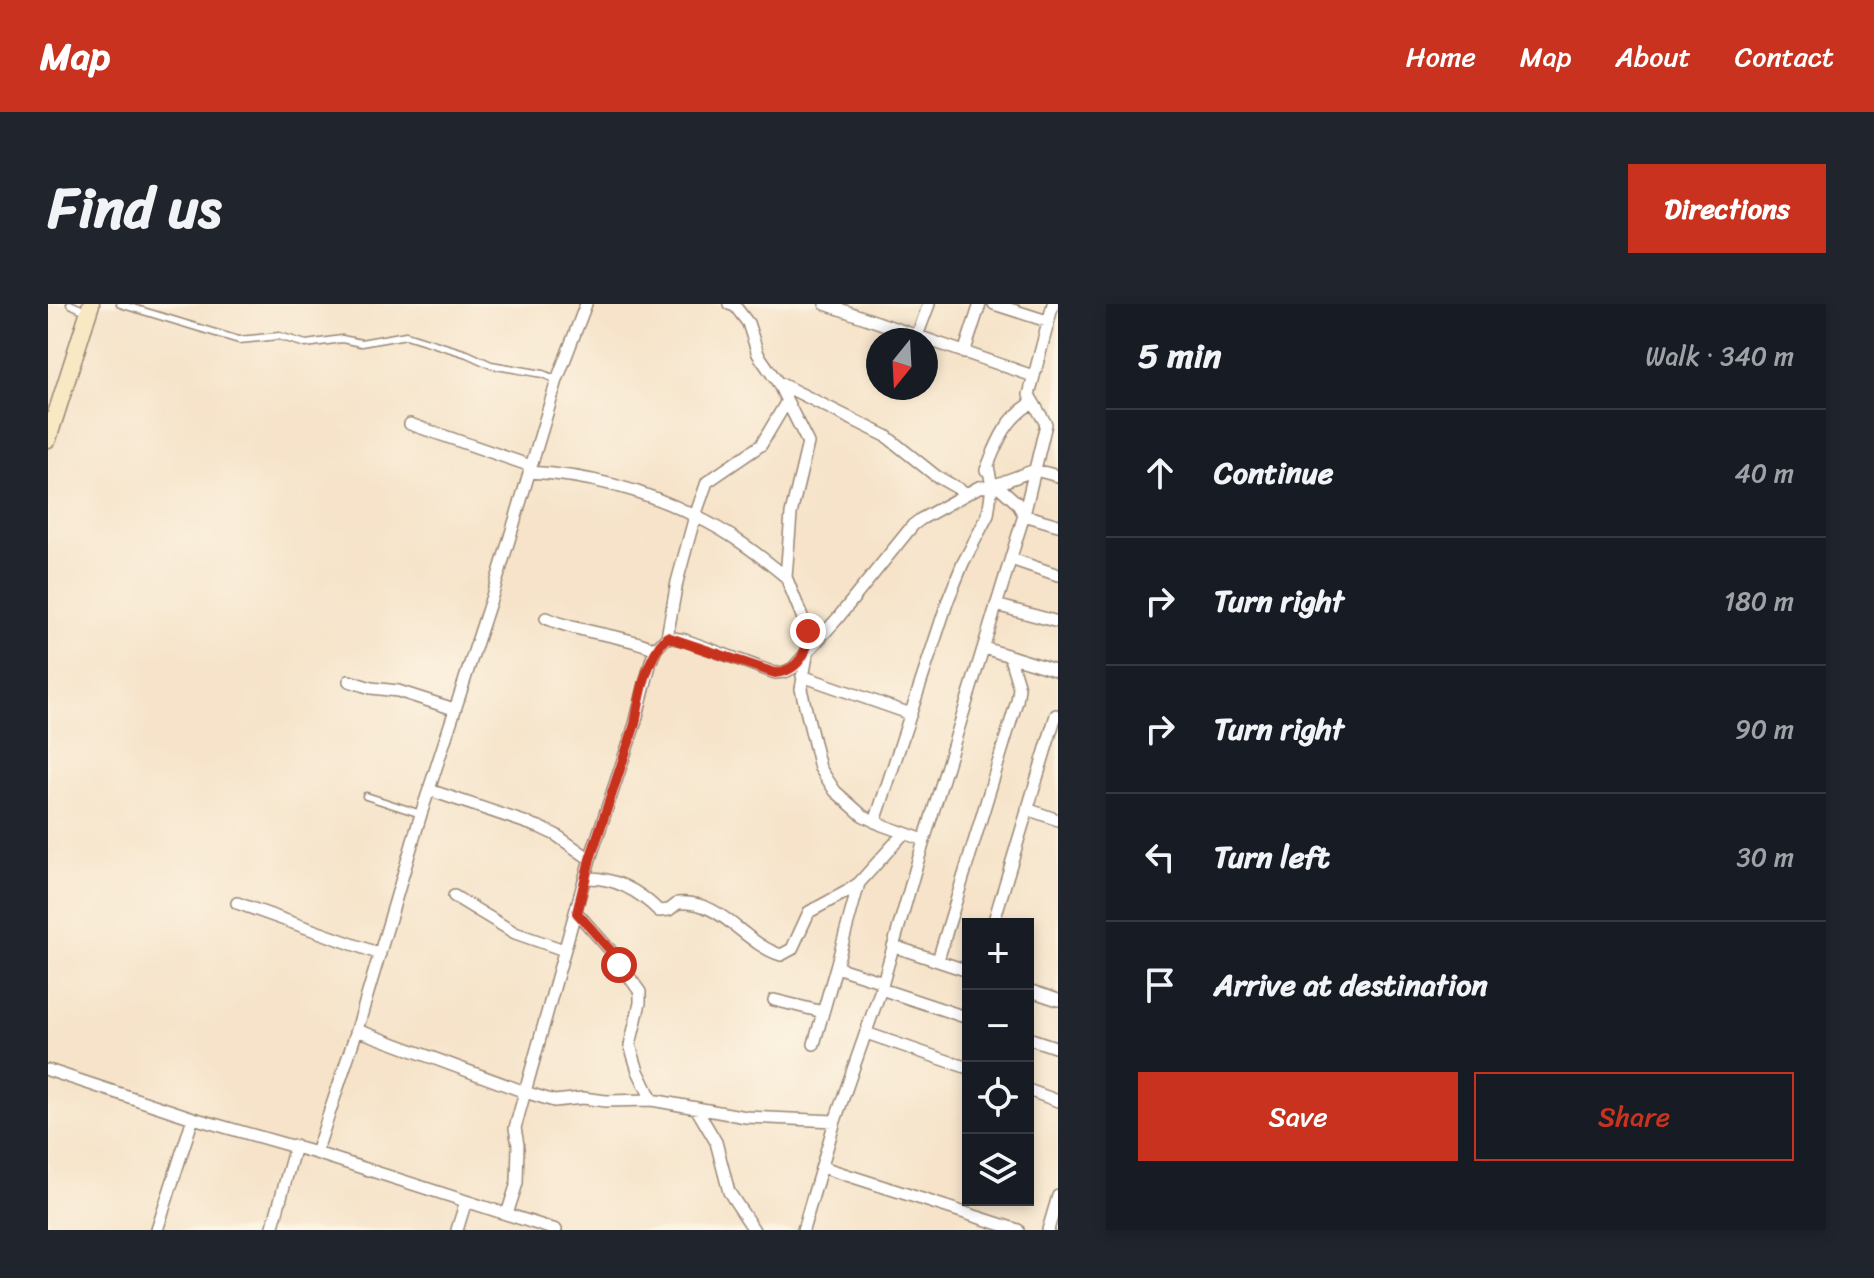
<!DOCTYPE html>
<html lang="en">
<head>
<meta charset="utf-8">
<style>
  body { margin:0; font-family:Sriracha,sans-serif; background:#20242c; color:#f1f3f6 }
  .controls { position:absolute; right:24px; bottom:24px; display:grid; overflow:hidden; border-radius:0px; box-shadow:0 4px 12px #0003 }
  .controls button { width:72px; height:72px; display:grid; place-items:center; padding:0; border:0; border-bottom:2px solid #363941; background:#171b24; color:#f1f3f6; font:40px sans-serif }
  .compass { position:absolute; left:818px; top:24px; width:72px; height:72px; border-radius:50%; background:#171b24; box-shadow:0 4px 12px #0003; rotate:198deg }
  .stop { position:absolute; width:24px; height:24px; margin:-18px; border:6px solid #c8321e; border-radius:50%; background:#fff }
  .stop.end { background:#c8321e; border-color:#fff; box-shadow:0 2px 8px #0008 }
  .list { margin:0; padding:0; list-style:none }
  h2 { display:flex; justify-content:space-between; align-items:center; height:104px; margin:0; padding:0 32px; font-size:34px }
  h2 small { font-size:26px; font-weight:400; color:#9ea1a6 }
  .list li { display:grid; grid-template-columns:52px 1fr auto; gap:24px; align-items:center; box-sizing:border-box; height:128px; padding:0 32px; border-top:2px solid #363941 }
  .list b { display:block; font-size:30px; white-space:nowrap }
  .list em { font-size:26px; font-style:normal; color:#9ea1a6 }
  .actions { display:flex; gap:16px; padding:24px 32px }
  .actions a { flex:1; padding:18px 0; border:2px solid #c8321e; border-radius:0px; text-align:center; font-size:28px; color:#c8321e }
  .actions .main { background:#c8321e; color:#fff }
  .icon { flex:none; width:44px; height:44px; fill:none; stroke:currentColor; stroke-width:2; stroke-linecap:round; stroke-linejoin:round }
  .map { position:relative; flex:none; width:1010px; height:926px; overflow:hidden; border-radius:0px }
  header { display:flex; align-items:center; gap:48px; box-sizing:border-box; height:112px; padding:0 40px; background:#c8321e; color:#fff }
  header strong { font-size:38px }
  nav { display:flex; gap:44px; margin-inline-start:auto; font-size:28px }
  .intro { display:flex; align-items:center; justify-content:space-between; box-sizing:border-box; height:192px; padding:0 48px }
  h1 { margin:0; font-size:56px }
  .button { padding:20px 36px; border-radius:0px; background:#c8321e; color:#fff; font-size:28px; font-weight:700 }
  main { display:flex; gap:48px; padding:0 48px }
  aside { flex:1; background:#171b24; border-radius:0px; box-shadow:0 4px 12px #0003 }
  .map>svg:first-child { display:block }
  .lines { fill:none; stroke-linecap:round; stroke-linejoin:round }
  .lane-casing { stroke:#988674; stroke-width:9 }
  .street-casing { stroke:#988674; stroke-width:14 }
  .secondary-casing { stroke:#988674; stroke-width:19 }
  .lane { stroke:#fff; stroke-width:6 }
  .street { stroke:#fff; stroke-width:11 }
  .secondary { stroke:#f8e8c3; stroke-width:16 }
  .route { stroke:#c8321e; stroke-width:10 }
</style>
</head>
<body>
<header>
<strong>Map</strong>
<nav><a>Home</a><a>Map</a><a>About</a><a>Contact</a></nav>
</header>
<div class="intro"><h1>Find us</h1><a class="button">Directions</a></div>
<main>
<div class="map">
<svg width="1010" height="926" viewBox="0 0 1010 926">
  <rect width="100%" height="100%" fill="#fcf5e5"/>
  <filter id="ink" filterUnits="userSpaceOnUse"><feTurbulence type="fractalNoise" baseFrequency=".0125" numOctaves="2"/><feDisplacementMap in="SourceGraphic" scale="16" xChannelSelector="R" yChannelSelector="G"/><feConvolveMatrix kernelMatrix="1 2 1 2 8 2 1 2 1" color-interpolation-filters="sRGB"/></filter>
  <filter id="wash" filterUnits="userSpaceOnUse"><feTurbulence type="fractalNoise" baseFrequency=".006" numOctaves="4" result="noise"/><feDisplacementMap in="SourceGraphic" scale="32" xChannelSelector="R" yChannelSelector="G"/><feGaussianBlur stdDeviation="1.8" result="paint"/><feColorMatrix in="noise" values="0 0 0 0 0 0 0 0 0 0 0 0 0 0 0 0 0 1.4 0 .05"/><feComposite in="paint" operator="in"/></filter>
  <g filter="url(#wash)">
    <rect width="100%" height="100%" fill="#f6e3c9"/>
  </g>
  <g filter="url(#ink)">
    <g class="lines">
      <g class="lane-casing">
        <path id="lane" d="M22 0 40 8
          M72 0 191 36 231 32 258 40 294 35 313 39 358 31 419 50 443 61 495 70 509 76
          M318 492 373 510"/>
      </g>
      <g class="street-casing">
        <path id="street" d="M681 0 687 2 700 19 710 50 730 79 760 139 743 210 738 273 760 327V346L753 385 772 464 787 487 814 511 834 521 876 536
          M777 0 985 72
          M946 0 999 17
          M869 32 881 0
          M916 49 932 0
          M731 79 838 132 888 172 918 189
          M362 120 483 162
          M938 166C949 139 957 115 984 99
          M948 180 969 199 976 211 1010 221
          M963 255 1010 271
          M738 273C709 249 681 228 647 212L659 178 713 141 739 97
          M948 301 1010 318
          M498 314C534 330 573 330 608 345
          M619 333 637 336 727 369 737 368 745 364 789 315 865 221 873 215 931 183 944 182 987 166 1010 172
          M936 344 1010 367
          M754 372 863 410
          M301 377 323 384 350 387 406 405
          M381 486 491 523 508 531 542 555
          M979 505 1010 516
          M827 518 900 296 915 259 940 211 944 182 940 162
          M538 574C567 573 591 587 611 607L621 606 630 599C673 595 695 639 733 651L744 645 761 608 798 588 811 579 856 529
          M406 592 467 629 516 646
          M189 599 332 650
          M529 609 563 647 592 688V699L582 741 590 767 604 796
          M945 620 1008 411
          M845 642 920 667
          M890 656 969 397 971 384 962 354
          M788 663 811 579
          M833 685 920 714
          M980 686 1010 696
          M726 696 775 708
          M309 726 477 788 542 555 587 420 603 357 608 345 619 333 629 278 647 212C594 185 540 171 481 168
          M818 729 920 764
          M980 734 1010 744
          M766 740 788 663 835 678
          M0 766 145 814 268 849 508 926
          M980 786 1010 797
          M648 804 668 838 681 888 706 926
          M268 849 309 726 373 510 446 286 509 76 538 0
          M774 863 970 926
          M459 910 469 879 470 841 467 824 477 788 506 797 535 794 558 797 604 796 698 813 787 817
          M109 926 145 814
          M224 926 247 842
          M409 926 418 897
          M755 926 787 817 833 685 868 563 976 211 998 120 981 91 1005 0
          M1000 926 1010 892"/>
      </g>
      <g class="secondary-casing">
        <path id="secondary" d="M0 135 43 0"/>
      </g>
      <use href="#lane" class="lane"/>
      <use href="#street" class="street"/>
      <use href="#secondary" class="secondary"/>
    </g>
  </g>
  <g class="lines" filter="url(#ink)">
    <path class="route" d="M571 661 563 647 529 609 542 555 587 420C592 391 598 354 619 333L727 369C750 367 761 348 760 327"/>
  </g>
</svg>
<div class="controls">
<button>+</button>
<button>−</button>
<button><svg class="icon" aria-label="locate" viewBox="0 0 24 24"><circle cx="12" cy="12" r="6"/><path d="M12 2v4M12 18v4M2 12h4M18 12h4"/></svg></button>
<button><svg class="icon" aria-label="layers" viewBox="0 0 24 24"><path d="M12 4l9 5-9 5-9-5zM3 14l9 5 9-5"/></svg></button>
</div>
<svg class="compass" viewBox="-18 -18 36 36"><path d="M0-13l5 13h-10z" fill="#e53935"/><path d="M0 13l5-13h-10z" fill="#9ea1a6"/></svg>
<div class="stop" style="left:571px;top:661px"></div>
<div class="stop end" style="left:760px;top:327px"></div>
</div>
<aside>
<h2>5 min<small>Walk · 340 m</small></h2>
<ul class="list">
<li><svg class="icon" aria-label="ahead" viewBox="0 0 24 24"><path d="M12 20V5M6 11l6-6 6 6"/></svg><div><b>Continue</b></div><em>40 m</em></li>
<li><svg class="icon" aria-label="right" viewBox="0 0 24 24"><path d="M7 20v-9h11M14 6l5 5-5 5"/></svg><div><b>Turn right</b></div><em>180 m</em></li>
<li><svg class="icon" aria-label="right" viewBox="0 0 24 24"><path d="M7 20v-9h11M14 6l5 5-5 5"/></svg><div><b>Turn right</b></div><em>90 m</em></li>
<li><svg class="icon" aria-label="left" viewBox="0 0 24 24"><path d="M17 20v-9H6M10 6l-5 5 5 5"/></svg><div><b>Turn left</b></div><em>30 m</em></li>
<li><svg class="icon" aria-label="arrive" viewBox="0 0 24 24"><path d="M6 21V4h12l-3 4 3 4H6"/></svg><div><b>Arrive at destination</b></div></li>
</ul>
<div class="actions"><a class="main">Save</a><a>Share</a></div>
</aside>
</main>
</body>
</html>
